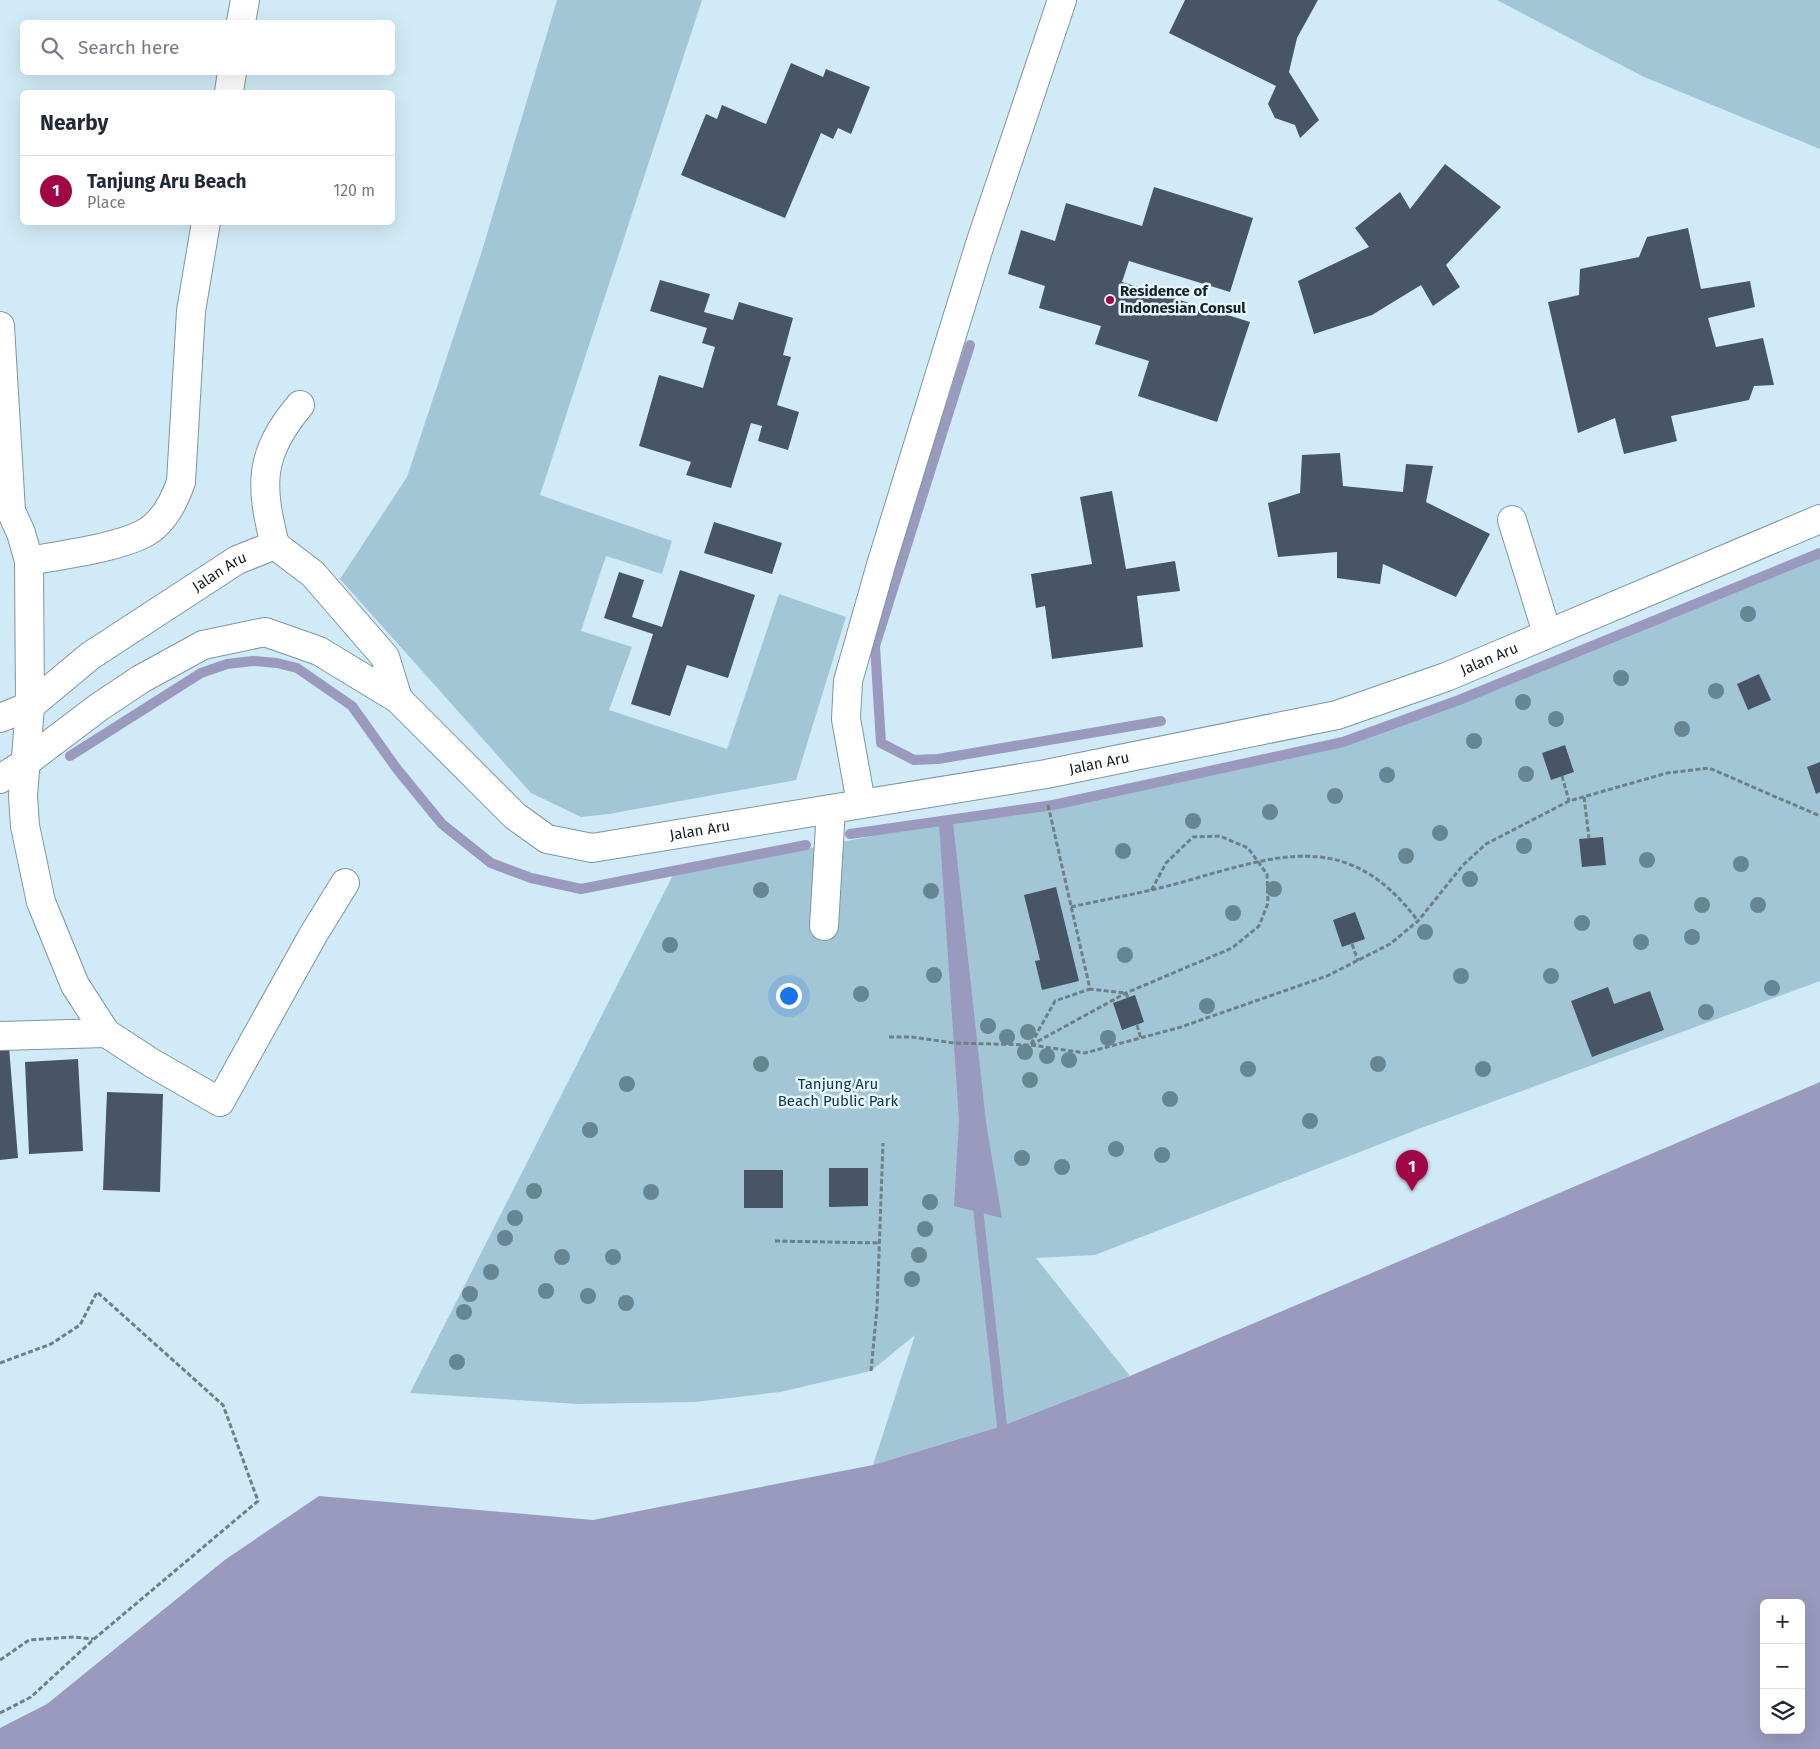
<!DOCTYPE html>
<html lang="en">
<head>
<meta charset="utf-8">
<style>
  body { margin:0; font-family:"Fira Sans",sans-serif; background:#f2f2f3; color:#1f2937 }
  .controls { position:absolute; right:15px; bottom:15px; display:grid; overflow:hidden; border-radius:8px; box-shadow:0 5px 20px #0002 }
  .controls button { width:45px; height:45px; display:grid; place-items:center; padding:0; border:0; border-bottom:1px solid #e0e1e3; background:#fff; color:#1f2937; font:25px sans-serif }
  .you { position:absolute; left:788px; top:995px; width:18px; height:18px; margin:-12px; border:4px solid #fff; border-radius:50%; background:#1a73e8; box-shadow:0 0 0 8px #1a73e833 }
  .badge { display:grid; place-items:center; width:32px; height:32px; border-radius:50%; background:#a10646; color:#fff; font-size:16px; font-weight:700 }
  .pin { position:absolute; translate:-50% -41px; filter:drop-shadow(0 1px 2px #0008) }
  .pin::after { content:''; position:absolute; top:26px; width:18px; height:15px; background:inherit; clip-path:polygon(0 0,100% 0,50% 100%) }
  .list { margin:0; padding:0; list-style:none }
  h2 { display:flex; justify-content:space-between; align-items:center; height:65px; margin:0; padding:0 20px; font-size:21px }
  h2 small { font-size:16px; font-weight:400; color:#747a83 }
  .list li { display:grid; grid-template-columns:32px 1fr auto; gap:15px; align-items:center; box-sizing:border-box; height:70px; padding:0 20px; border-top:1px solid #e0e1e3 }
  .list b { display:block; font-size:19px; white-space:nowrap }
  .list p { margin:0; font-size:16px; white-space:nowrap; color:#747a83 }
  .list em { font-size:16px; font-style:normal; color:#747a83 }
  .icon { flex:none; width:28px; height:28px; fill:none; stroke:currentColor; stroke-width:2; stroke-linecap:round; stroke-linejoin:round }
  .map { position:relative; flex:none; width:1820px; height:1749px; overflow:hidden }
  .search { position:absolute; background:#fff; box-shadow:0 5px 20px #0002; left:20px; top:20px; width:375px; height:55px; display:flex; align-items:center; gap:12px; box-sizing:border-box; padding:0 18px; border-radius:8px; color:#747a83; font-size:19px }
  .panel { position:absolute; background:#fff; box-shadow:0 5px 20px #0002; left:20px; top:90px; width:375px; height:135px; border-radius:8px }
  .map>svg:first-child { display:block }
  .green { fill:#a3c6d6 }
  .water { fill:#999abe; fill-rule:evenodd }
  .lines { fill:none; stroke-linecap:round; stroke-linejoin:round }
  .stream { stroke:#999abe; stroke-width:10 }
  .building { fill:#485566 }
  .minor-casing { stroke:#7d96a1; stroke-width:30 }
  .path { stroke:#6d7f87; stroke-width:3; stroke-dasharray:5 2.5; stroke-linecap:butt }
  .minor { stroke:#fff; stroke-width:28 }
  .tree { fill:#668693 }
  .poi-dot { fill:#a10646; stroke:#e6f6fe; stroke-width:2 }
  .labels { text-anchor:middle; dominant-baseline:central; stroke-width:5; stroke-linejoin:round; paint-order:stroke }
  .poi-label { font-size:15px; font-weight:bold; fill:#162025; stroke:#e6f6fe; text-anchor:start }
  .street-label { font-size:15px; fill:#162025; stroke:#e6f6fe }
  .park-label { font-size:15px; fill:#0f3442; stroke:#e6f6fe }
</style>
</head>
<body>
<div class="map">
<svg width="1820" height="1749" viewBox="0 0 1820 1749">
  <rect width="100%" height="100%" fill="#d0ebf7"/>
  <path class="green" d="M557 0H702L540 495 672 541 662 574 606 556 581 631 632 647 609 710 727 749 779 594 846 617 796 780 609 814 581 817 531 793 340 579 407 477 481 254Z
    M1497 0H1820V149L1644 77Z
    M1820 558V981L1424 1127 1095 1255 1036 1258 1130 1376 1002 1426 873 1465 915 1335 871 1371 780 1392 695 1402 578 1404 410 1393 673 875 939 823 1050 810 1344 746 1461 703Z"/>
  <path class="water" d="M953 822 986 1122 1002 1218 954 1206 959 1120 939 823Z
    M1820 1082V1749H0V1728L47 1704 226 1559 319 1496 593 1520 873 1465 1002 1426 1130 1376ZM1764 1603H1801V1730H1764Z"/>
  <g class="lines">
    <path class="stream" d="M970 345 875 646 881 743 914 760 938 759 1161 721
      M70 756 201 673 227 664 253 661 277 663 297 668 352 706 397 769 442 824 491 863 531 878 581 889 806 845
      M850 834 1053 805 1343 742 1459 700 1820 553
      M977 1199 1002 1426"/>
  </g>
  <path class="building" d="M1185 0H1318L1297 38 1289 72 1319 120 1300 138 1295 125 1275 118 1268 104 1276 86 1169 33Z
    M791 63 823 77 826 69 870 87 851 134 838 128 833 139 821 133 785 218 681 175 706 114 717 119 722 105 766 124Z
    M1445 164 1501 207 1446 265 1460 287 1433 306 1421 285 1372 315 1314 334 1298 281 1369 247 1355 228 1400 192 1410 209Z
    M1154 187 1253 218 1230 292 1129 261 1122 282 1250 322 1217 422 1138 396 1149 361 1095 344 1101 326 1039 308 1045 286 1008 274 1021 230 1055 241 1066 203 1142 226Z
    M1688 228 1701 289 1750 281 1755 307 1708 318 1716 347 1763 338 1774 385 1754 386 1749 400 1671 416 1677 441 1624 454 1615 418 1578 433 1548 302 1579 295 1580 269 1639 257 1647 237Z
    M660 280 710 294 704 312 733 320 739 302 793 318 783 355 791 357 777 405 799 412 788 450 758 441 762 426 751 423 731 488 686 475 691 462 639 446 659 375 703 388 715 347 702 343 707 328 650 311Z
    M1340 453 1343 486 1403 492 1406 464 1433 466 1426 502 1490 534 1456 597 1383 564 1380 584 1337 578V552L1278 557 1268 503 1300 493 1302 455Z
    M1112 491 1126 569 1175 561 1180 591 1137 596 1143 647 1052 659 1045 606 1036 608 1031 574 1092 564 1080 497Z
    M714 522 782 543 772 574 704 553Z
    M680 570 755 595 728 678 687 665 670 716 631 704 653 634 604 618 619 572 644 580 632 617 662 627Z
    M1759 674 1771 700 1748 710 1737 684Z
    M1565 745 1574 772 1551 780 1542 753Z
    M1820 762V792L1816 794 1807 767Z
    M1603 837 1606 865 1582 867 1579 839Z
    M1056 887 1079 981 1042 990 1035 961 1040 960 1024 895Z
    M1355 912 1365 939 1342 947 1333 920Z
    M1608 987 1614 1004 1650 991 1664 1030 1592 1057 1571 1001Z
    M1135 995 1144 1022 1122 1030 1113 1003Z
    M9 1047 18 1158 0 1160V1048Z
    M78 1059 83 1151 29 1154 25 1062Z
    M107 1092 163 1094 160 1192 103 1190Z
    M829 1168H868V1206L829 1207Z
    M744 1170H783V1208H744Z"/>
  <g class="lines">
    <g class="minor-casing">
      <g id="minor">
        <path d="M241 22 245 0"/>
        <path d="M229 92 232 72"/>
        <path d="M0 326 11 511"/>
        <path d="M0 505 11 511 21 533 29 561 30 706 23 796 25 826 41 902 75 985 106 1033 152 1063 220 1102 313 935 345 883"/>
        <path d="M1512 520 1547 633"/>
        <path d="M275 545C260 485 258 455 300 405"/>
        <path d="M29 561C61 555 116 548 143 534 163 524 174 502 181 482L191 311 206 222"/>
        <path id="s1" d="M398 699 515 816 547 839 592 848 1046 774 1337 715 1446 677 1820 519"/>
        <path id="s2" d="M0 718 30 706 90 656 237 560 275 545 313 574 385 657 398 699 319 651 265 632 203 645 141 679 99 707 25 763 0 779"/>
        <path d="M861 803 846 719 848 681 881 565 980 244 1062 0"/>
        <path d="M824 926 831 809"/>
        <path d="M0 1036 106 1033"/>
      </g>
    </g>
    <path class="path" d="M1562 776 1569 801
      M1584 797 1589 838
      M1048 805 1090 989 1125 993
      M1071 907C1107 899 1143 893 1179 883 1276 856 1347 826 1418 921
      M1352 944 1358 961
      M1126 993 1128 998
      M1137 1025 1141 1039
      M889 1037H912L954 1043 1031 1045 1085 1053 1181 1027 1327 976 1390 944 1418 921 1463 865 1486 844 1569 801 1667 773 1709 768 1820 816
      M1031 1044 1055 1001 1090 989
      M1031 1045 1126 993 1232 948 1259 926 1268 903 1267 874 1248 848 1220 836 1193 837 1166 863 1151 891
      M775 1241 879 1243
      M0 1363 51 1344 80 1325 97 1292 223 1405 258 1501 94 1639 31 1697 0 1713
      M871 1371 877 1308 883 1143
      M0 1660 29 1640 74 1637 93 1639"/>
    <use href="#minor" class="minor"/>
  </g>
  <g class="tree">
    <circle cx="1748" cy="614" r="8"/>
    <circle cx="1621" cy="678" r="8"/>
    <circle cx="1716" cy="691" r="8"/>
    <circle cx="1523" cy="702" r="8"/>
    <circle cx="1556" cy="719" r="8"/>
    <circle cx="1682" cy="729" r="8"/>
    <circle cx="1474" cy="741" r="8"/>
    <circle cx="1526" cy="774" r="8"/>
    <circle cx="1387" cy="775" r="8"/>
    <circle cx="1335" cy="796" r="8"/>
    <circle cx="1270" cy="812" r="8"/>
    <circle cx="1193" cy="821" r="8"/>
    <circle cx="1440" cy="833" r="8"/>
    <circle cx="1524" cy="846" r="8"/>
    <circle cx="1123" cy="851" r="8"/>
    <circle cx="1406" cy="856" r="8"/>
    <circle cx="1647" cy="860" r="8"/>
    <circle cx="1741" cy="864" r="8"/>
    <circle cx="1470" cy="879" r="8"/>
    <circle cx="1274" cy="889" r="8"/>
    <circle cx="761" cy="890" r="8"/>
    <circle cx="931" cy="891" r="8"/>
    <circle cx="1702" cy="905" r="8"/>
    <circle cx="1758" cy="905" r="8"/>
    <circle cx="1233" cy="913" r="8"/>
    <circle cx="1582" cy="923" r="8"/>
    <circle cx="1425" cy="932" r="8"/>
    <circle cx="1692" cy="937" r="8"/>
    <circle cx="1641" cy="942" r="8"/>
    <circle cx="670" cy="945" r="8"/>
    <circle cx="1125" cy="955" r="8"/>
    <circle cx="934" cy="975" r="8"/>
    <circle cx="1461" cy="976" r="8"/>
    <circle cx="1551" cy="976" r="8"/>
    <circle cx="1772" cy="988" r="8"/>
    <circle cx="861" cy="994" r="8"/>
    <circle cx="1207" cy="1006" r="8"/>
    <circle cx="1706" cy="1012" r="8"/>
    <circle cx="988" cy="1026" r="8"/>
    <circle cx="1028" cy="1032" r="8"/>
    <circle cx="1007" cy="1037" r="8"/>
    <circle cx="1108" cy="1038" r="8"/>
    <circle cx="1025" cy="1052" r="8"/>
    <circle cx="1047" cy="1056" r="8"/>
    <circle cx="1069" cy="1060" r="8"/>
    <circle cx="761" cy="1064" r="8"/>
    <circle cx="1378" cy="1064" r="8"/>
    <circle cx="1248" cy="1069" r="8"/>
    <circle cx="1483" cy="1069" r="8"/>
    <circle cx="1030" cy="1080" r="8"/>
    <circle cx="627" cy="1084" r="8"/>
    <circle cx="849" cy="1086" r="8"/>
    <circle cx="1170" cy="1099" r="8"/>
    <circle cx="1310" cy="1121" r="8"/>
    <circle cx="590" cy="1130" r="8"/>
    <circle cx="1116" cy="1149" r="8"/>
    <circle cx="1162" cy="1155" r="8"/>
    <circle cx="1022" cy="1158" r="8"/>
    <circle cx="1062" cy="1167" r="8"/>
    <circle cx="534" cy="1191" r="8"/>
    <circle cx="651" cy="1192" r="8"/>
    <circle cx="930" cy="1202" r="8"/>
    <circle cx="515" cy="1218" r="8"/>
    <circle cx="925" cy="1229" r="8"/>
    <circle cx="505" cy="1238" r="8"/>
    <circle cx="919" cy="1255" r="8"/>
    <circle cx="562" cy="1257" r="8"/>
    <circle cx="613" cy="1257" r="8"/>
    <circle cx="491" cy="1272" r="8"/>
    <circle cx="912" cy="1279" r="8"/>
    <circle cx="546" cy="1291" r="8"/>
    <circle cx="470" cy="1294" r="8"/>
    <circle cx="588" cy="1296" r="8"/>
    <circle cx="626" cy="1303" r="8"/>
    <circle cx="464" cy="1312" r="8"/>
    <circle cx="457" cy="1362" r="8"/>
  </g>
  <circle class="poi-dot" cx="1110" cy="300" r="5"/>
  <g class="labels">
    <g class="poi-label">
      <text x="1120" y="291">Residence of<tspan x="1120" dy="17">Indonesian Consul</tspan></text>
    </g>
    <g class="street-label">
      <text stroke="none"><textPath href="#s2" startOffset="265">Jalan Aru</textPath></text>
      <text stroke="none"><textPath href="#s1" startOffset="1170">Jalan Aru</textPath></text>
      <text stroke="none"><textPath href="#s1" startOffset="765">Jalan Aru</textPath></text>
      <text stroke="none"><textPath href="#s1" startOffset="360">Jalan Aru</textPath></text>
    </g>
    <g class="park-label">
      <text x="838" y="1084">Tanjung Aru<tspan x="838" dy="17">Beach Public Park</tspan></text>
    </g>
  </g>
</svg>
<div class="controls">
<button>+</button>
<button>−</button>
<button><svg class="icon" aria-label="layers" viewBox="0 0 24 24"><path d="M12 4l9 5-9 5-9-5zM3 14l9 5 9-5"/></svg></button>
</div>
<div class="you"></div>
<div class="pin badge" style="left:1412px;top:1191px">1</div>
<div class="search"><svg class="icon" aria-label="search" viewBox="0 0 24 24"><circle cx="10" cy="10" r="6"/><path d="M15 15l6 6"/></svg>Search here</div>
<section class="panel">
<h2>Nearby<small></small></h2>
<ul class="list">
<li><span class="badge">1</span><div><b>Tanjung Aru Beach</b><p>Place</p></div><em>120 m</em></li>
</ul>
</section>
</div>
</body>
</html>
